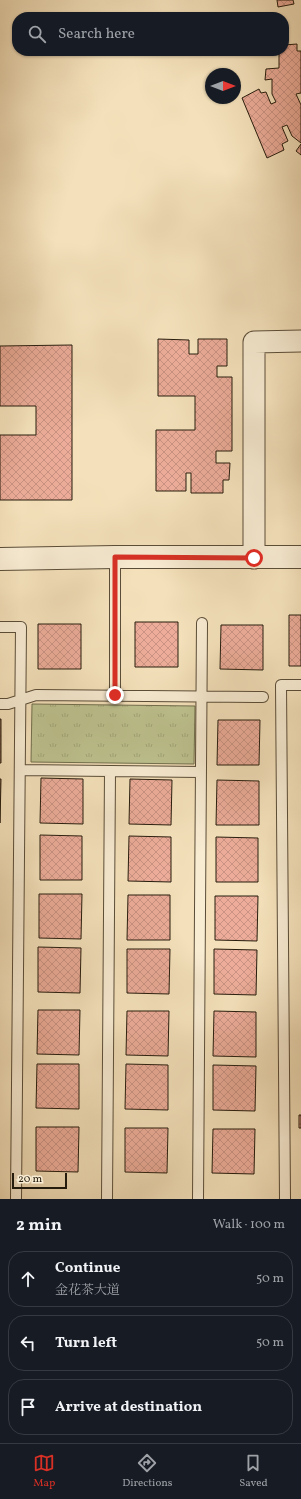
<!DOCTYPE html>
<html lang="en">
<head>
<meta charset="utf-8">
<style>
  body { margin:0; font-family:Vollkorn,"Noto Serif SC",serif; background:#242831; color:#f1f3f6 }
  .compass { position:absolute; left:205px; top:68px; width:36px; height:36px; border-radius:50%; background:#171b24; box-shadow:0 1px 3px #0004; rotate:90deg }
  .scale { position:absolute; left:12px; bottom:10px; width:55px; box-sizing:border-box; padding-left:4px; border:2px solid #261c0d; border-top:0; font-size:11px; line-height:14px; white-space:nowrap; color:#261c0d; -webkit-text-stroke:3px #f8ecd3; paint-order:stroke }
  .stop { position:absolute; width:12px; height:12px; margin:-9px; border:3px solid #d93025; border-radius:50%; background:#fff }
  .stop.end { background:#d93025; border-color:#fff; box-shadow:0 1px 4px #0008 }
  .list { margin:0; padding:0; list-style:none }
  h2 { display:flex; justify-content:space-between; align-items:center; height:52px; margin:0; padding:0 16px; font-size:17px }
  h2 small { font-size:13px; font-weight:400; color:#9ea1a6 }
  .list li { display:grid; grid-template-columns:26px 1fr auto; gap:12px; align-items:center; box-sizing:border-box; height:56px; margin:0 8px 8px; padding:0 8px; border:1px solid #363941; border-radius:16px }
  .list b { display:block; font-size:15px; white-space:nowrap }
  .list p { margin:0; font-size:13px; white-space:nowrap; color:#9ea1a6 }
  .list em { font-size:13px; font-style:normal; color:#9ea1a6 }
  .icon { flex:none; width:22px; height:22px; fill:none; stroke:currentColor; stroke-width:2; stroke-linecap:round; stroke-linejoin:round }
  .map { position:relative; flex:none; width:301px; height:1199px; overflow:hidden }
  .search { position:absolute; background:#171b24; box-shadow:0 1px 3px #0004; left:12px; right:12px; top:12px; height:44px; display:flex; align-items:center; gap:10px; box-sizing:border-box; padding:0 14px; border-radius:16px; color:#9ea1a6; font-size:15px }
  .sheet { height:244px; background:#171b24 }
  nav { display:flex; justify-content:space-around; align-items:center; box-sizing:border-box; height:56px; border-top:1px solid #363941; background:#171b24; font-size:11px; color:#9ea1a6 }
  nav a { display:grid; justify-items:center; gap:2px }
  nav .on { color:#d93025 }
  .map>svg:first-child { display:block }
  .grass { fill:url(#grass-tufts); stroke:#726f4e }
  .building { fill:url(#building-cross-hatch); stroke:#261c0d }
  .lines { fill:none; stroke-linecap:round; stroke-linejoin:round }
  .service-casing { stroke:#5a4d38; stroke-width:12 }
  .minor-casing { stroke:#5a4d38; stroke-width:23 }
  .tertiary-casing { stroke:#5a4d38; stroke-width:24 }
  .service { stroke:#f8ecd3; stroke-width:10 }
  .minor { stroke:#f8ecd3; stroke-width:21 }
  .tertiary { stroke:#f8ecd3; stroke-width:22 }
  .route { stroke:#d93025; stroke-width:5 }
</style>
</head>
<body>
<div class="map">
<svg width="301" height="1199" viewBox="0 0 301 1199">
  <defs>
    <pattern id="grass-tufts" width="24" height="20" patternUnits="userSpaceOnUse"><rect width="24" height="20" fill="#bdc28f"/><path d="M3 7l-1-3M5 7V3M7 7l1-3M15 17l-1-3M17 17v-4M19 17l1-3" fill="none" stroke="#a2a67a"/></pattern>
    <pattern id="building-cross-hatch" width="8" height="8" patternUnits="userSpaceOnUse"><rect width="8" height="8" fill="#ecac99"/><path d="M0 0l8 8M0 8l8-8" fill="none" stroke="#ca9383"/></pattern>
  </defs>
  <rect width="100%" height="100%" fill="#f4e1bb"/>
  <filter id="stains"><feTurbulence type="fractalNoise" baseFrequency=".005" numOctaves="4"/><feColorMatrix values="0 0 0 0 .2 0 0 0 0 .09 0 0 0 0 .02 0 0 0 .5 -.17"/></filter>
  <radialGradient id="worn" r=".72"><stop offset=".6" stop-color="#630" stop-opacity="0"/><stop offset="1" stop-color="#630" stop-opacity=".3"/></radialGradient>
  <path class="grass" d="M32 704 195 706 194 764 31 762Z"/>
  <path class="building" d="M277 0H293L294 4 278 7Z
    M297 44V51H301V93L296 94 301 105V143L292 136 287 125 282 127 288 141 282 144 284 150 267 158 242 98 259 89 261 93 266 92 271 104 276 102 272 94V79L265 80 266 69 279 68V51H284V45Z
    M301 144V155L296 151Z
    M158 339 189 340V354H198V339H227V366H217V377H232V451H216V463H230L229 480H223V493H191V473H186V491H156V430H195V396H158Z
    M72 345V500H0V435H36V406H0V346Z
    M289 615H301V666H289Z
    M135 622H178V667H135Z
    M38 624H81V669H38Z
    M221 625H263V670L220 669Z
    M0 719H1V763H0Z
    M218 720H260L259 765H217Z
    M41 778 83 779V824L40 823Z
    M0 779H1L0 823Z
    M130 779 172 780 171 825 129 824Z
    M217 780 259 781V825H216Z
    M40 835 82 836V880H40Z
    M129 836 171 837V882L128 881Z
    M216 837 258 838V882H216Z
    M39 894H82L81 939 39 938Z
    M128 895H170V940H127Z
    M215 896H258L257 941 215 940Z
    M38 947 81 948 80 993 38 992Z
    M127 949H170L169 994 127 993Z
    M214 949 257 950 256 995 214 994Z
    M38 1010H80L79 1055 37 1054Z
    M127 1011H169L168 1056 126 1055Z
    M214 1011 256 1012V1057L213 1056Z
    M37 1064H79V1109L36 1108Z
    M126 1064 168 1065V1110L125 1109Z
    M213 1065 256 1066 255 1111 213 1110Z
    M299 1115H301V1128H299Z
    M36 1127H79L78 1172 36 1171Z
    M125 1128H168L167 1173 125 1172Z
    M213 1129H255L254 1174 212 1173Z"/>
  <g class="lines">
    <g class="service-casing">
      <path id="service" d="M115 557V695
        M0 627H21L16 1199
        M0 704H8L36 695 263 697
        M20 770 201 772
        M107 1199 110 772
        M198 1199 202 623
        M285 1199 281 685H301"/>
    </g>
    <g class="minor-casing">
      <path id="minor" d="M254 558V342L301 341"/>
    </g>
    <g class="tertiary-casing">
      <path id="tertiary" d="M0 559 115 557H301"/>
    </g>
    <use href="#service" class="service"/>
    <use href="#minor" class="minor"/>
    <use href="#tertiary" class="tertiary"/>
  </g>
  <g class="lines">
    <path class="route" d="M115 695V557L254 558"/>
  </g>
  <rect width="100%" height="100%" filter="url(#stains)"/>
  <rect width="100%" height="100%" fill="url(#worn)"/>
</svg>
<svg class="compass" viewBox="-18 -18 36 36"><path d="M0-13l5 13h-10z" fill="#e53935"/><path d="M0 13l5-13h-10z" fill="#9ea1a6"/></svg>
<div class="scale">20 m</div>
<div class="stop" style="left:254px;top:558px"></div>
<div class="stop end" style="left:115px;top:695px"></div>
<div class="search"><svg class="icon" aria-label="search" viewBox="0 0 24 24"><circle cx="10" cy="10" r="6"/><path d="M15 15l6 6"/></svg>Search here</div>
</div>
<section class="sheet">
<h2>2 min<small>Walk · 100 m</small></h2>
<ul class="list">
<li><svg class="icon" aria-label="ahead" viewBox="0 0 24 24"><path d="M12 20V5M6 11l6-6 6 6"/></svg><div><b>Continue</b><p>金花茶大道</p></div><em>50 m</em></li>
<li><svg class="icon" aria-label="left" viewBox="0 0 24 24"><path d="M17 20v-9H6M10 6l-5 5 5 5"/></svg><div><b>Turn left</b></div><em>50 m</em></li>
<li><svg class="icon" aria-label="arrive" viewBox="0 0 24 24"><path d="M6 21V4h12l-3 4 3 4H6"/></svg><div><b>Arrive at destination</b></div></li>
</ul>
</section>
<nav>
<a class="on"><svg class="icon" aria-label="map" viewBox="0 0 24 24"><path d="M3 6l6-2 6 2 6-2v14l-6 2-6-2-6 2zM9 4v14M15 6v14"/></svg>Map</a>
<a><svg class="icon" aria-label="directions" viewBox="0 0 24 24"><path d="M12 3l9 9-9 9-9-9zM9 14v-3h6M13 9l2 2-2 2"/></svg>Directions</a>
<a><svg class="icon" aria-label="saved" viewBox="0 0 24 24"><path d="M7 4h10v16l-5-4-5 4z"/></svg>Saved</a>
</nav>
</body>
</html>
